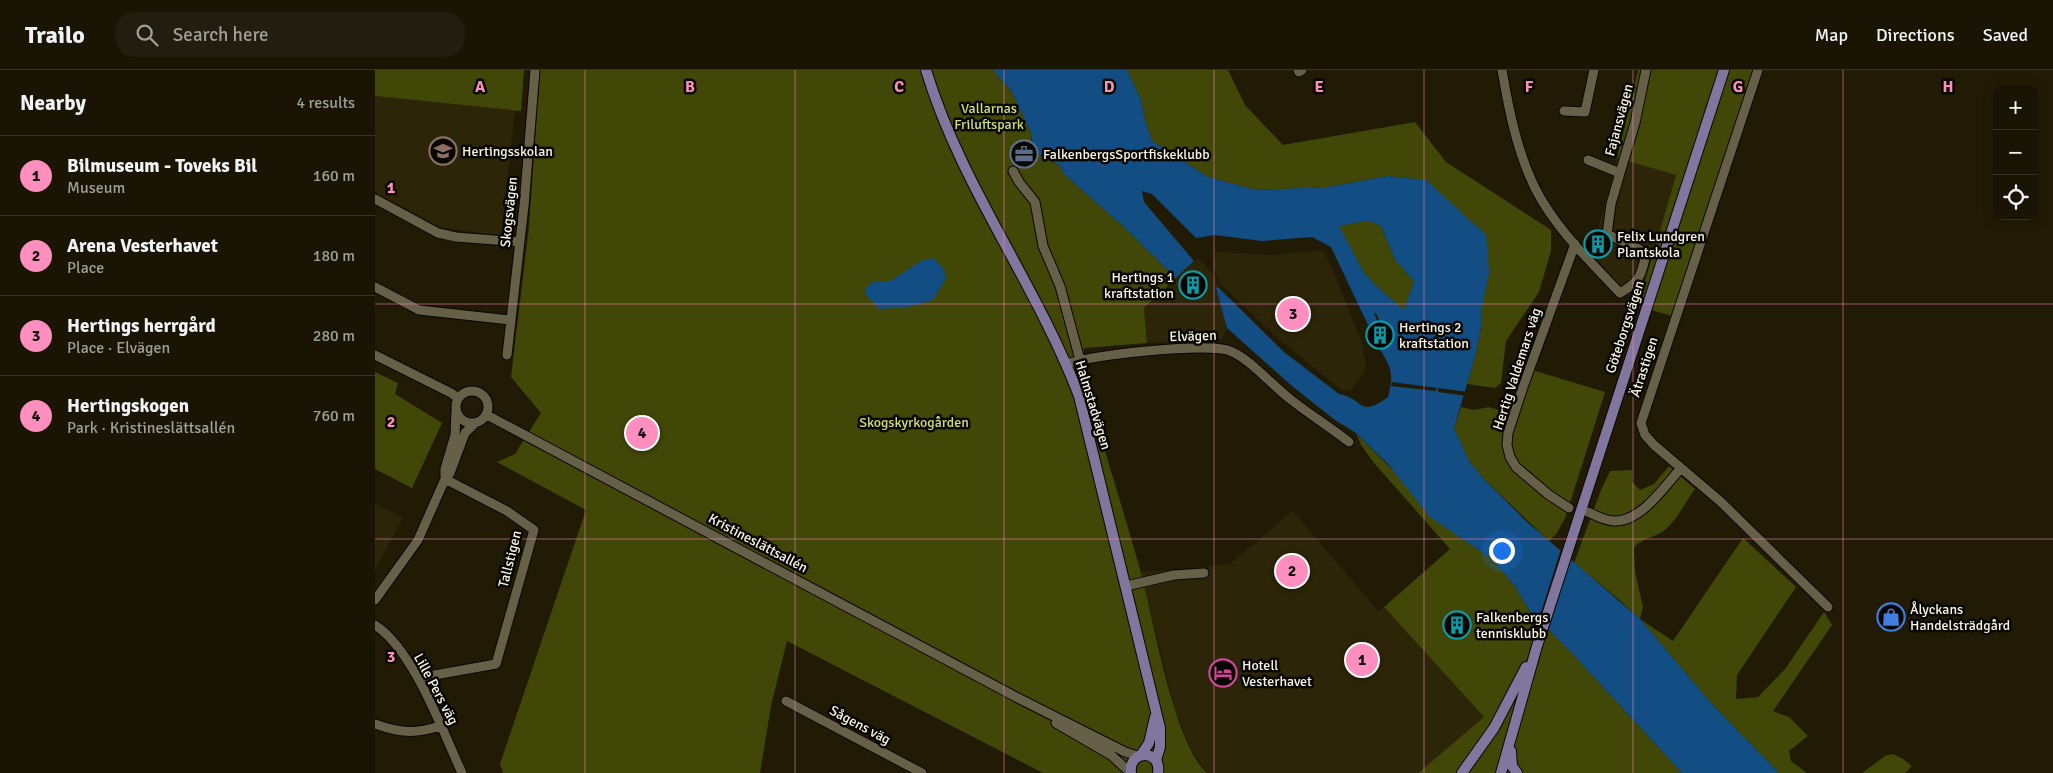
<!DOCTYPE html>
<html lang="en">
<head>
<meta charset="utf-8">
<style>
  body { margin:0; font-family:Signika,sans-serif; background:#221d0e; color:#f1f3f6 }
  .controls { position:absolute; right:15px; top:15px; display:grid; overflow:hidden; border-radius:10px; box-shadow:0 2px 12px #0003 }
  .controls button { width:45px; height:45px; display:grid; place-items:center; padding:0; border:0; border-bottom:1px solid #373326; background:#191404; color:#f1f3f6; font:25px sans-serif }
  .you { position:absolute; left:1126px; top:480px; width:18px; height:18px; margin:-12px; border:4px solid #fff; border-radius:50%; background:#1a73e8; box-shadow:0 0 0 8px #1a73e833 }
  .badge { display:grid; place-items:center; width:32px; height:32px; border-radius:50%; background:#fe8ebe; color:#111; font-size:16px; font-weight:700 }
  .pin { position:absolute; translate:-50% -50%; border:2px solid #fff; box-shadow:0 1px 5px #0006 }
  .list { margin:0; padding:0; list-style:none }
  h2 { display:flex; justify-content:space-between; align-items:center; height:65px; margin:0; padding:0 20px; font-size:21px }
  h2 small { font-size:16px; font-weight:400; color:#9f9e9a }
  .list li { display:grid; grid-template-columns:32px 1fr auto; gap:15px; align-items:center; box-sizing:border-box; height:80px; padding:0 20px; border-top:1px solid #373326 }
  .list b { display:block; font-size:19px; white-space:nowrap }
  .list p { margin:0; font-size:16px; white-space:nowrap; color:#9f9e9a }
  .list em { font-size:16px; font-style:normal; color:#9f9e9a }
  .icon { flex:none; width:28px; height:28px; fill:none; stroke:currentColor; stroke-width:2; stroke-linecap:round; stroke-linejoin:round }
  .map { position:relative; flex:none; width:1678px; height:703px; overflow:hidden }
  header { display:flex; align-items:center; gap:30px; box-sizing:border-box; height:70px; padding:0 25px; background:#191404; border-bottom:1px solid #373326 }
  header strong { font-size:24px }
  nav { display:flex; gap:28px; margin-inline-start:auto; font-size:18px }
  .search { width:350px; height:45px; background:#221d0e; display:flex; align-items:center; gap:12px; box-sizing:border-box; padding:0 18px; border-radius:20px; color:#9f9e9a; font-size:19px }
  main { display:flex }
  aside { flex:1; background:#191404 }
  .map>svg:first-child { display:block }
  .built { fill:#2c2507 }
  .green { fill:#404707 }
  .water { fill:#124e83; fill-rule:evenodd }
  .pier { fill:#211b06 }
  .lines { fill:none; stroke-linecap:round; stroke-linejoin:round }
  .minor-casing { stroke:#0b0600; stroke-width:11 }
  .major-casing { stroke:#0b0600; stroke-width:12 }
  .minor { stroke:#666049; stroke-width:9 }
  .major { stroke:#81769e; stroke-width:10 }
  .grid { fill:none; stroke:#fe8ebe; stroke-width:1; stroke-opacity:0.55 }
  .labels { text-anchor:middle; dominant-baseline:central; stroke-width:5; stroke-linejoin:round; paint-order:stroke }
  .park-label { font-size:14px; fill:#d0e072; stroke:#080601 }
  .street-label { font-size:14px; fill:#f9f5e8; stroke:#080601 }
  .poi-label { font-size:14px; fill:#f9f5e8; stroke:#080601; text-anchor:start }
  .grid-label { font-size:16px; text-anchor:middle; font-weight:bold; fill:#fe8ebe; stroke:#080601; stroke-width:5; stroke-linejoin:round; paint-order:stroke }
</style>
</head>
<body>
<header>
<strong>Trailo</strong>
<div class="search"><svg class="icon" aria-label="search" viewBox="0 0 24 24"><circle cx="10" cy="10" r="6"/><path d="M15 15l6 6"/></svg>Search here</div>
<nav><a>Map</a><a>Directions</a><a>Saved</a></nav>
</header>
<main>
<aside>
<h2>Nearby<small>4 results</small></h2>
<ul class="list">
<li><span class="badge">1</span><div><b>Bilmuseum - Toveks Bil</b><p>Museum</p></div><em>160 m</em></li>
<li><span class="badge">2</span><div><b>Arena Vesterhavet</b><p>Place</p></div><em>180 m</em></li>
<li><span class="badge">3</span><div><b>Hertings herrgård</b><p>Place · Elvägen</p></div><em>280 m</em></li>
<li><span class="badge">4</span><div><b>Hertingskogen</b><p>Park · Kristineslättsallén</p></div><em>760 m</em></li>
</ul>
</aside>
<div class="map">
<svg width="1678" height="703" viewBox="0 0 1678 703">
  <rect width="100%" height="100%" fill="#211b06"/>
  <path class="built" d="M0 26 140 40 126 166 65 157 0 122Z
    M1242 88 1301 105 1263 236 1212 178 1229 164 1224 155Z
    M947 180 956 195 988 275 991 296 988 305 975 321 966 320 904 269 845 214 837 194 841 182 899 185Z
    M823 188 840 206 843 217 841 218 852 258 847 269 772 273 769 238Z
    M0 434 28 448 0 500Z
    M918 441 1003 541 1009 537 1109 647 1043 703H832L817 681 800 640 766 502 821 499 856 493Z"/>
  <path class="green" d="M0 0H149L146 41 0 26Z
    M165 0H618L637 22 656 63 657 73 666 86 684 95 689 104 750 158 801 208 769 238 772 273 709 278 708 307C727 373 748 438 766 503 779 551 798 671 832 703H668L412 571 396 636 385 703H128L125 694 211 440 122 392 140 384 166 343 136 307 154 157Z
    M752 0H853L870 35 908 75 1040 52 1071 92 1176 160V181L1164 222 1131 271 1126 313 1120 318 1092 314 1101 283 1106 256 1107 236 1074 132 1051 110 1013 106 953 117 881 120 833 107 777 71 770 51 766 30Z
    M1263 0H1387L1297 246 1263 236 1301 105 1242 88Z
    M984 152H997L1006 156 1020 190 1039 211 1029 241 999 214 988 201 963 156Z
    M1157 300 1230 322 1191 446 1182 463 1174 471 1108 408 1094 391 1079 358 1086 337 1099 340 1114 337 1129 342Z
    M0 302 23 313 20 324 67 353 37 418 0 399Z
    M981 363 1083 466 1117 489 1139 515 1154 540 1194 580 1307 703H1043L1109 647 1009 537 1075 479 999 393 986 375Z
    M1294 396 1320 419C1311 431 1303 448 1292 458 1282 468 1267 467 1259 478L1260 502 1268 537 1265 549 1298 571 1368 468 1421 517 1362 605 1361 629 1383 627 1410 599 1449 542 1457 555 1398 641 1414 647 1433 666 1414 681 1416 691 1432 703H1404L1336 633 1265 549 1241 527 1199 493 1226 420 1235 401 1257 400V412L1265 420 1279 414Z
    M1518 684 1528 689 1537 696 1530 703H1487L1510 686Z"/>
  <path class="water" d="M618 0H752L766 30 770 51 777 71 833 107 881 120 953 117 1013 106 1051 110 1111 165 1114 203 1107 236 1106 256 1101 283 1079 358 1094 391 1108 408 1151 451 1265 549 1336 633 1404 703H1307L1194 580 1154 540 1139 515 1117 489 1055 447 1013 394 981 363 960 350 917 316 852 258 841 218 843 217 909 282 964 324C989 328 983 349 1013 327 1020 300 1015 296 1001 273L1012 268 1001 243H999L1005 258 1000 260 997 253 993 255 956 177 937 167 887 171 840 165 821 168 777 124 767 121 769 132 819 191 801 208 750 158 689 104 684 95 659 81 656 63 637 22ZM984 152H997L1006 156 1020 190 1039 211 1029 240 999 214 988 201 964 156Z
    M557 188C565 193 569 198 571 208L558 230 533 237 504 239 491 225 490 218 498 212 515 211 546 191Z"/>
  <path class="pier" d="M1017 312 1093 322 1092 326 1063 322V319L1061 318V321L1016 316Z
    M1186 479 1196 487 1173 562 1163 552Z"/>
  <g class="lines">
    <g class="minor-casing">
      <path id="minor" d="M923 0 924 2 927 0
        M1127 0C1134 41 1142 81 1160 118 1180 158 1215 191 1245 223 1262 213 1266 208 1270 188L1264 179 1232 164 1236 134 1245 103
        M1383 0 1266 353 1270 365 1279 375 1346 432 1453 537
        M1189 41 1210 42 1219 0
        M1213 90 1245 103 1260 53 1271 0
        M638 101 644 112 660 132 668 176 685 216 705 290
        M0 129 63 163 81 167 145 172
        M0 217 44 240 135 250
        M0 285 76 323 83 328
        M132 285 149 136 160 0
        M692 294C714 285 835 272 855 281 874 288 898 316 915 329 934 344 955 357 974 372
        M81 337a16 16 0 1 1 32 0a16 16 0 1 1-32 0Z
        M112 345 641 627 750 682 763 686
        M70 406V399L80 365 81 341
        M1194 438 1174 425 1141 397 1135 387 1132 375 1133 363 1148 317 1200 174
        M1213 442C1221 446 1230 451 1239 451 1266 452 1290 416 1306 398
        M751 516 799 505 829 503
        M0 530 43 470 70 409 75 403 90 363 100 353
        M0 555C38 579 68 662 87 703
        M43 608 121 594 159 460 132 441 70 409
        M411 631 547 703
        M681 653 736 685 756 703
        M0 654C25 663 40 664 65 656"/>
    </g>
    <g class="major-casing">
      <path id="major" d="M551 0C586 116 661 213 704 326L785 658V677L781 690
        M1136 681 1137 696 1142 703
        M766 685 774 673 780 647
        M756 703C753 679 787 679 783 703
        M1087 703 1119 658 1151 597
        M1126 703 1162 576 1349 0"/>
    </g>
    <use href="#minor" class="minor"/>
    <use href="#major" class="major"/>
  </g>
  <path class="grid" d="M210 0V703M420 0V703M629 0V703M839 0V703M1049 0V703M1258 0V703M1468 0V703M0 234H1678M0 469H1678"/>
  <defs>
    <g id="school-ring" transform="scale(1.4375)"><circle r="9.5" fill="#080601" stroke="#8d6e63" stroke-width="1.5"/><path d="M0-5L7-2L0 1L-7-2ZM-4 1L0 2.5L4 1V4Q0 6-4 4Z" fill="#8d6e63"/></g>
    <g id="office-ring" transform="scale(1.4375)"><circle r="9.5" fill="#080601" stroke="#5c6f8a" stroke-width="1.5"/><path d="M-6-3h4V-5.5h4V-3h4V5H-6ZM-1-4.5V-3h2v-1.5ZM-6 0V1H6V0Z" fill="#5c6f8a"/></g>
    <g id="building-ring" transform="scale(1.4375)"><circle r="9.5" fill="#080601" stroke="#0f9aa8" stroke-width="1.5"/><path d="M-4-6H4V6H1V3H-1V6H-4ZM-2.5-4.3h1.7v1.8h-1.7ZM.8-4.3h1.7v1.8H.8ZM-2.5-1h1.7V.8h-1.7ZM.8-1h1.7V.8H.8Z" fill="#0f9aa8"/></g>
    <g id="shop-ring" transform="scale(1.4375)"><circle r="9.5" fill="#080601" stroke="#3f7fe0" stroke-width="1.5"/><path d="M-5-2.5h2.3a2.7 3.5 0 0 1 5.4 0H5L5.5 6h-11ZM-1.5-2.5h3a1.5 2.3 0 0 0-3 0Z" fill="#3f7fe0"/></g>
    <g id="hotel-ring" transform="scale(1.4375)"><circle r="9.5" fill="#080601" stroke="#d1479c" stroke-width="1.5"/><path d="M-6-4.5h1.5V1H6V5H4.5V3h-9V5H-6ZM-4 0a1.8 1.8 0 1 1 3.6 0ZM.5 0V-2.5h3Q6-2.5 6 0Z" fill="#d1479c"/></g>
  </defs>
  <g fill-rule="evenodd">
    <use href="#school-ring" x="68" y="81"/>
    <use href="#office-ring" x="649" y="84"/>
    <use href="#building-ring" x="1223" y="174"/>
    <use href="#building-ring" x="818" y="215"/>
    <use href="#building-ring" x="1005" y="265"/>
    <use href="#shop-ring" x="1516" y="547"/>
    <use href="#building-ring" x="1082" y="555"/>
    <use href="#hotel-ring" x="848" y="603"/>
  </g>
  <g class="labels">
    <g class="park-label">
      <text x="614" y="38">Vallarnas<tspan x="614" dy="16">Friluftspark</tspan></text>
      <text x="539" y="352">Skogskyrkogården</text>
    </g>
    <g class="street-label">
      <text transform="translate(1244 50) rotate(-75)">Fajansvägen</text>
      <text transform="translate(134 142) rotate(-84)">Skogsvägen</text>
      <text transform="translate(1250 257) rotate(-72)">Göteborgsvägen</text>
      <text transform="translate(818 266) rotate(-2)">Elvägen</text>
      <text transform="translate(1269 297) rotate(-72)">Ätrastigen</text>
      <text transform="translate(1142 299) rotate(-72)">Hertig Valdemars väg</text>
      <text transform="translate(718 335) rotate(73)">Halmstadvägen</text>
      <text transform="translate(383 473) rotate(28)">Kristineslättsallén</text>
      <text transform="translate(135 489) rotate(-76)">Tallstigen</text>
      <text transform="translate(61 619) rotate(62)">Lille Pers väg</text>
      <text transform="translate(485 655) rotate(28)">Sågens väg</text>
    </g>
    <g class="poi-label">
      <text x="87" y="81">Hertingsskolan</text>
      <text x="668" y="84">FalkenbergsSportfiskeklubb</text>
      <text x="1242" y="166">Felix Lundgren<tspan x="1242" dy="16">Plantskola</tspan></text>
      <text x="799" y="207" text-anchor="end">Hertings 1<tspan x="799" dy="16">kraftstation</tspan></text>
      <text x="1024" y="257">Hertings 2<tspan x="1024" dy="16">kraftstation</tspan></text>
      <text x="1535" y="539">Ålyckans<tspan x="1535" dy="16">Handelsträdgård</tspan></text>
      <text x="1101" y="547">Falkenbergs<tspan x="1101" dy="16">tennisklubb</tspan></text>
      <text x="867" y="595">Hotell<tspan x="867" dy="16">Vesterhavet</tspan></text>
    </g>
  </g>
  <g class="grid-label">
    <text x="105" y="22">A</text>
    <text x="315" y="22">B</text>
    <text x="524" y="22">C</text>
    <text x="734" y="22">D</text>
    <text x="944" y="22">E</text>
    <text x="1154" y="22">F</text>
    <text x="1363" y="22">G</text>
    <text x="1573" y="22">H</text>
    <text x="16" y="123">1</text>
    <text x="16" y="357">2</text>
    <text x="16" y="592">3</text>
  </g>
</svg>
<div class="controls">
<button>+</button>
<button>−</button>
<button><svg class="icon" aria-label="locate" viewBox="0 0 24 24"><circle cx="12" cy="12" r="6"/><path d="M12 2v4M12 18v4M2 12h4M18 12h4"/></svg></button>
</div>
<div class="you"></div>
<div class="pin badge" style="left:987px;top:590px">1</div>
<div class="pin badge" style="left:917px;top:501px">2</div>
<div class="pin badge" style="left:918px;top:244px">3</div>
<div class="pin badge" style="left:267px;top:363px">4</div>
</div>
</main>
</body>
</html>
